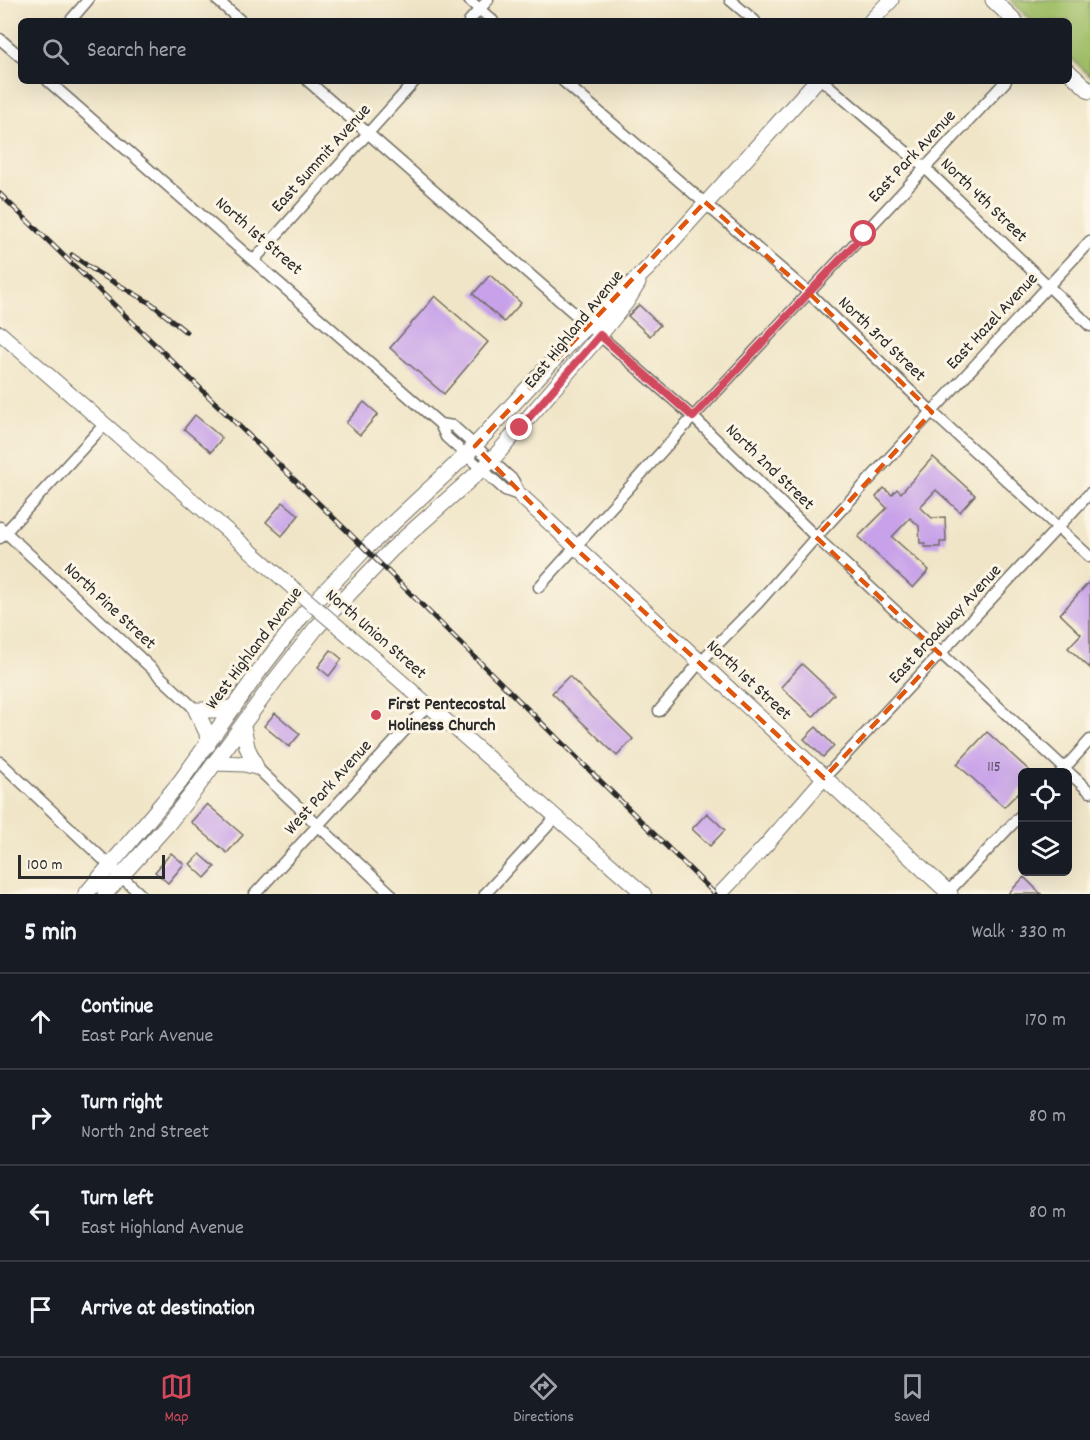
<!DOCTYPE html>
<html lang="en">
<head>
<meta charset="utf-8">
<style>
  body { margin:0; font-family:Dekko,sans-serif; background:#242831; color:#f1f3f6 }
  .controls { position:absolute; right:18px; bottom:18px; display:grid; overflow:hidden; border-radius:9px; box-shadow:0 6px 24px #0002 }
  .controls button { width:54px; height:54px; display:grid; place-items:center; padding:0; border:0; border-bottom:2px solid #363941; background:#171b24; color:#f1f3f6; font:30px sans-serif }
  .scale { position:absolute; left:18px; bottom:15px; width:147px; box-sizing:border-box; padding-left:6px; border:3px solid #2b2b2b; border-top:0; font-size:16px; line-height:21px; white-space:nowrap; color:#2b2b2b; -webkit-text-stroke:4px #fcf5e5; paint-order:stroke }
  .stop { position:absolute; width:18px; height:18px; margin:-14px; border:4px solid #d1495b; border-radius:50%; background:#fff }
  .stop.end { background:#d1495b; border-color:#fff; box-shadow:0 2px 6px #0008 }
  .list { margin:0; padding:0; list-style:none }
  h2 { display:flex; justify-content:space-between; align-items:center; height:78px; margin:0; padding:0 24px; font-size:26px }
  h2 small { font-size:20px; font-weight:400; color:#9ea1a6 }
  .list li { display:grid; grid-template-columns:39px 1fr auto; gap:18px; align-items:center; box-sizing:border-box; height:96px; padding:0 24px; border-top:2px solid #363941 }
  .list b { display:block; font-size:22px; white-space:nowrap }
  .list p { margin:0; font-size:20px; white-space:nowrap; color:#9ea1a6 }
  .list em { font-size:20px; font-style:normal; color:#9ea1a6 }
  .icon { flex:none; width:33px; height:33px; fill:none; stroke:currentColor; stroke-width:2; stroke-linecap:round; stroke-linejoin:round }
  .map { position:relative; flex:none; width:1090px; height:894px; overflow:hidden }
  .search { position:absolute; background:#171b24; box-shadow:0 6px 24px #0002; left:18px; right:18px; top:18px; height:66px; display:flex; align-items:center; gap:15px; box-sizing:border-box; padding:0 21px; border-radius:9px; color:#9ea1a6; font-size:22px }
  .sheet { height:462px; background:#171b24 }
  nav { display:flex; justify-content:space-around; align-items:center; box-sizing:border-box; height:84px; border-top:2px solid #363941; background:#171b24; font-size:16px; color:#9ea1a6 }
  nav a { display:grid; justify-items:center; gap:3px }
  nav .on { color:#d1495b }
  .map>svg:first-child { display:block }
  .green { fill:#a3c169; stroke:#67764a; stroke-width:1.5 }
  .building { fill:#c7a1e9 }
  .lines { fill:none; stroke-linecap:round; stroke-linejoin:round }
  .minor-casing { stroke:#706c62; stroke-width:13 }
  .tertiary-casing { stroke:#706c62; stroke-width:16 }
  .secondary-casing { stroke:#706c62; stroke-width:17 }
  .minor { stroke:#fff; stroke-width:10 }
  .tertiary { stroke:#fff; stroke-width:14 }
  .secondary { stroke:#fff; stroke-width:15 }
  .rail-casing { stroke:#2b2b2b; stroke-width:5 }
  .rail { stroke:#fcf5e5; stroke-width:3; stroke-dasharray:9; stroke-linecap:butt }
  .tertiary-bridge-casing { stroke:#706c62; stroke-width:16; stroke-linecap:butt }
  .tertiary-bridge { stroke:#fff; stroke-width:14 }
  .route { stroke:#d1495b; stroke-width:8 }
  .marked { fill:none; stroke:#df570e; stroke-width:4.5; stroke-dasharray:12 8; stroke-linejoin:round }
  .poi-dot { fill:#d1495b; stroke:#fcf5e5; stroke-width:2 }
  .labels { text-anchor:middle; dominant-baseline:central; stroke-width:6; stroke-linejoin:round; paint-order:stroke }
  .number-label { font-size:15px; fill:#52485a }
  .street-label { font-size:18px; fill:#2b2b2b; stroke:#fcf5e5 }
  .poi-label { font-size:18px; font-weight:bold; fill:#2b2b2b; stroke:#fcf5e5; text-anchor:start }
</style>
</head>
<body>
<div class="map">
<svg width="1090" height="894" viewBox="0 0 1090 894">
  <rect width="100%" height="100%" fill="#fcf5e5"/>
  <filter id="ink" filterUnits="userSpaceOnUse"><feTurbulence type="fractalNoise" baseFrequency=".0167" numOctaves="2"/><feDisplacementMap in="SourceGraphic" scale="12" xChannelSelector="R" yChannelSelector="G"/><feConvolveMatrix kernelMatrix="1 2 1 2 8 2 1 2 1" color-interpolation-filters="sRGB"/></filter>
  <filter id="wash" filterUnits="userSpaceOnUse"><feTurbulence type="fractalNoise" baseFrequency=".008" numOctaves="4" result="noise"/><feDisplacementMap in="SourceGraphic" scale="24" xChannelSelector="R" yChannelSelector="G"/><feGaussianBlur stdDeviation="1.35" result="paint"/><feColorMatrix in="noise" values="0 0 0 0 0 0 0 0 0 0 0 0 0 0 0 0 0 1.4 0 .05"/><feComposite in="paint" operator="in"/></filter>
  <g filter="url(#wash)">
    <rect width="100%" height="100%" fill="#f0e5c7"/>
    <path class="green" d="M1010 0H1090V76L1069 56V21H1032Z"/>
    <g id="blocks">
      <path class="building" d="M490 275 521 303 504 322 473 294Z
        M435 296 488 342 444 394 390 348Z
        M639 305 660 325 650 336 628 316Z
        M364 402 378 414 360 435 346 423Z
        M195 415 222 438 211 452 184 429Z
        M933 457 975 495 960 512 936 490 920 507 932 518 945 517 946 542H940V547H925V543H920L919 526 910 518 892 537 929 570 913 588 858 537 887 508 876 497 884 488 892 495 897 489 901 493Z
        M283 502 299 515 282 536 266 522Z
        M1090 581V668L1068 648 1081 634 1060 614Z
        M331 650 342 659 329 676 318 667Z
        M802 664 834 694 813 717 781 687Z
        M569 676 633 739 617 756 552 693Z
        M275 713 300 734 289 747 264 726Z
        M816 727 834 746 823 757 804 739Z
        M987 732 1031 772H1023V788L1004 807 957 764Z
        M207 804 243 835 227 853 191 822Z
        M707 813 725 830 710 846 692 829Z
        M171 853 184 864 168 883 155 872Z
        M200 854 215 867 205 878 190 864Z
        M1024 877 1041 894H1008Z"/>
    </g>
  </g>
  <g filter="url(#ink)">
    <use href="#blocks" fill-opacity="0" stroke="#706c62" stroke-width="1.5"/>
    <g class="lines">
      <g class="minor-casing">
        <path id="minor" d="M217 0 241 21
          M469 0 493 21
          M730 0 755 21
          M70 21 88 0
          M469 21 488 0
          M0 39 21 57
          M48 81 440 424 446 437 505 490 521 496
          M308 81 693 417 816 537 1090 792
          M563 81 809 293 932 412 1090 557
          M823 81 925 168 1090 326
          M254 260 415 81
          M440 424 453 426 513 480 521 496
          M0 527 196 710
          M0 538 104 425
          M539 587 693 417 1006 81
          M659 711 700 662 758 603 816 537 1090 241
          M0 762 140 894
          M256 767 391 894
          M1061 772 1090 740
          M824 778 1090 493
          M948 892 1022 814
          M255 894 428 705
          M485 894 556 817"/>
      </g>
      <g class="tertiary-casing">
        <path id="tertiary" d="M0 333 293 588
          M347 634 644 894
          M720 894 766 845 824 778"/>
      </g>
      <g class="secondary-casing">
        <path id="secondary" d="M993 0 1015 21
          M871 21 891 0
          M1069 72 1090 91
          M521 496 950 894
          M243 726 247 747 256 767
          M208 745 207 733 196 710H218L234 707
          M216 763 245 764 256 767
          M86 894 180 782 260 670 304 613 365 549 466 455 575 337 648 268 816 81
          M105 894 167 825 195 790 276 679 316 628 391 550 491 461 600 335 627 301 638 283"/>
      </g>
      <use href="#minor" class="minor"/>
      <use href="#tertiary" class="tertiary"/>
      <use href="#secondary" class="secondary"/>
      <g class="rail-casing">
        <path id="rail" d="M0 194 343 527 715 894
          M72 255 98 273 152 304 186 332"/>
      </g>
      <use href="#rail" class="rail"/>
      <g class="tertiary-bridge-casing">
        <path id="tertiary-bridge" d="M293 588 347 634"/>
      </g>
      <use href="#tertiary-bridge" class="tertiary-bridge"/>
    </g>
  </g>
  <g class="lines" filter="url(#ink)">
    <path class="route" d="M520 428 600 335 693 417 864 234"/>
  </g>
  <path class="marked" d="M705 202 809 293 932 412 816 537 940 654 824 778 574 547 475 446Z"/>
  <circle class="poi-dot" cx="376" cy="715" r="6"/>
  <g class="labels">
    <g class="number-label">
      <text x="994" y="768">115</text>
    </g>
    <g class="street-label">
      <text transform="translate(913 157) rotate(-47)">East Park Avenue</text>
      <text transform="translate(322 159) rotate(-48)">East Summit Avenue</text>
      <text transform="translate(983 201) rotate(44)">North 4th Street</text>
      <text transform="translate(258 237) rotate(41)">North 1st Street</text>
      <text transform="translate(993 322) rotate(-47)">East Hazel Avenue</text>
      <text transform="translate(575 330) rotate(-51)">East Highland Avenue</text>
      <text transform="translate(881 340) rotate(44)">North 3rd Street</text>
      <text transform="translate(769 468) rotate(44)">North 2nd Street</text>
      <text transform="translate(109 607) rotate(43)">North Pine Street</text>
      <text transform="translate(946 625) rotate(-47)">East Broadway Avenue</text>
      <text transform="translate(375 635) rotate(41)">North Union Street</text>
      <text transform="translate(255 649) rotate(-53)">West Highland Avenue</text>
      <text transform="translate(748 681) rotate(43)">North 1st Street</text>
      <text transform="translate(329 788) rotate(-48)">West Park Avenue</text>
    </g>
    <g class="poi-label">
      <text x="388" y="705">First Pentecostal<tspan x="388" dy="21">Holiness Church</tspan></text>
    </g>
  </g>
</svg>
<div class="controls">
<button><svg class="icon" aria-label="locate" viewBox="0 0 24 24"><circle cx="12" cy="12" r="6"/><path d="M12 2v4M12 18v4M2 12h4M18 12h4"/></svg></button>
<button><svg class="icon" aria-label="layers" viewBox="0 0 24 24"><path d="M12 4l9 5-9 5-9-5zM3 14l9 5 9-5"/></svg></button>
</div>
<div class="scale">100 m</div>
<div class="stop" style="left:864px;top:234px"></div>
<div class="stop end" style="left:520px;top:428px"></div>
<div class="search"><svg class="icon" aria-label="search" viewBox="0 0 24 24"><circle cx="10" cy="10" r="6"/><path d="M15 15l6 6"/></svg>Search here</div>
</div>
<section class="sheet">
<h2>5 min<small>Walk · 330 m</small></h2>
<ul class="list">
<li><svg class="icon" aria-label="ahead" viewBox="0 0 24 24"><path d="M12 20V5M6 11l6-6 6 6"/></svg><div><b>Continue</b><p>East Park Avenue</p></div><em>170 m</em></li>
<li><svg class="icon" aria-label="right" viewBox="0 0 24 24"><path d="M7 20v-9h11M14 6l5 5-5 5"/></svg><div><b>Turn right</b><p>North 2nd Street</p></div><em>80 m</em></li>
<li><svg class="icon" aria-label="left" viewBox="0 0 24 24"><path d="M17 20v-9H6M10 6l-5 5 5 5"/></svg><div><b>Turn left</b><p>East Highland Avenue</p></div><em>80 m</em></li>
<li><svg class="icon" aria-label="arrive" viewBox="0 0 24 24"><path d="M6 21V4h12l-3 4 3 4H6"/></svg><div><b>Arrive at destination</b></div></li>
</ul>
</section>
<nav>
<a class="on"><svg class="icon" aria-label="map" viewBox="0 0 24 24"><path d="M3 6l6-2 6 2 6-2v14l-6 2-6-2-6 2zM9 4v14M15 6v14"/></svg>Map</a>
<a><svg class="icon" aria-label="directions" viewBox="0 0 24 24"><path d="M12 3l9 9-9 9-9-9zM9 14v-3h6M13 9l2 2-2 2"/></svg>Directions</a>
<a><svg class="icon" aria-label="saved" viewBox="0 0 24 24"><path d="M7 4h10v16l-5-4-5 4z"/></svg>Saved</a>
</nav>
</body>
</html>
